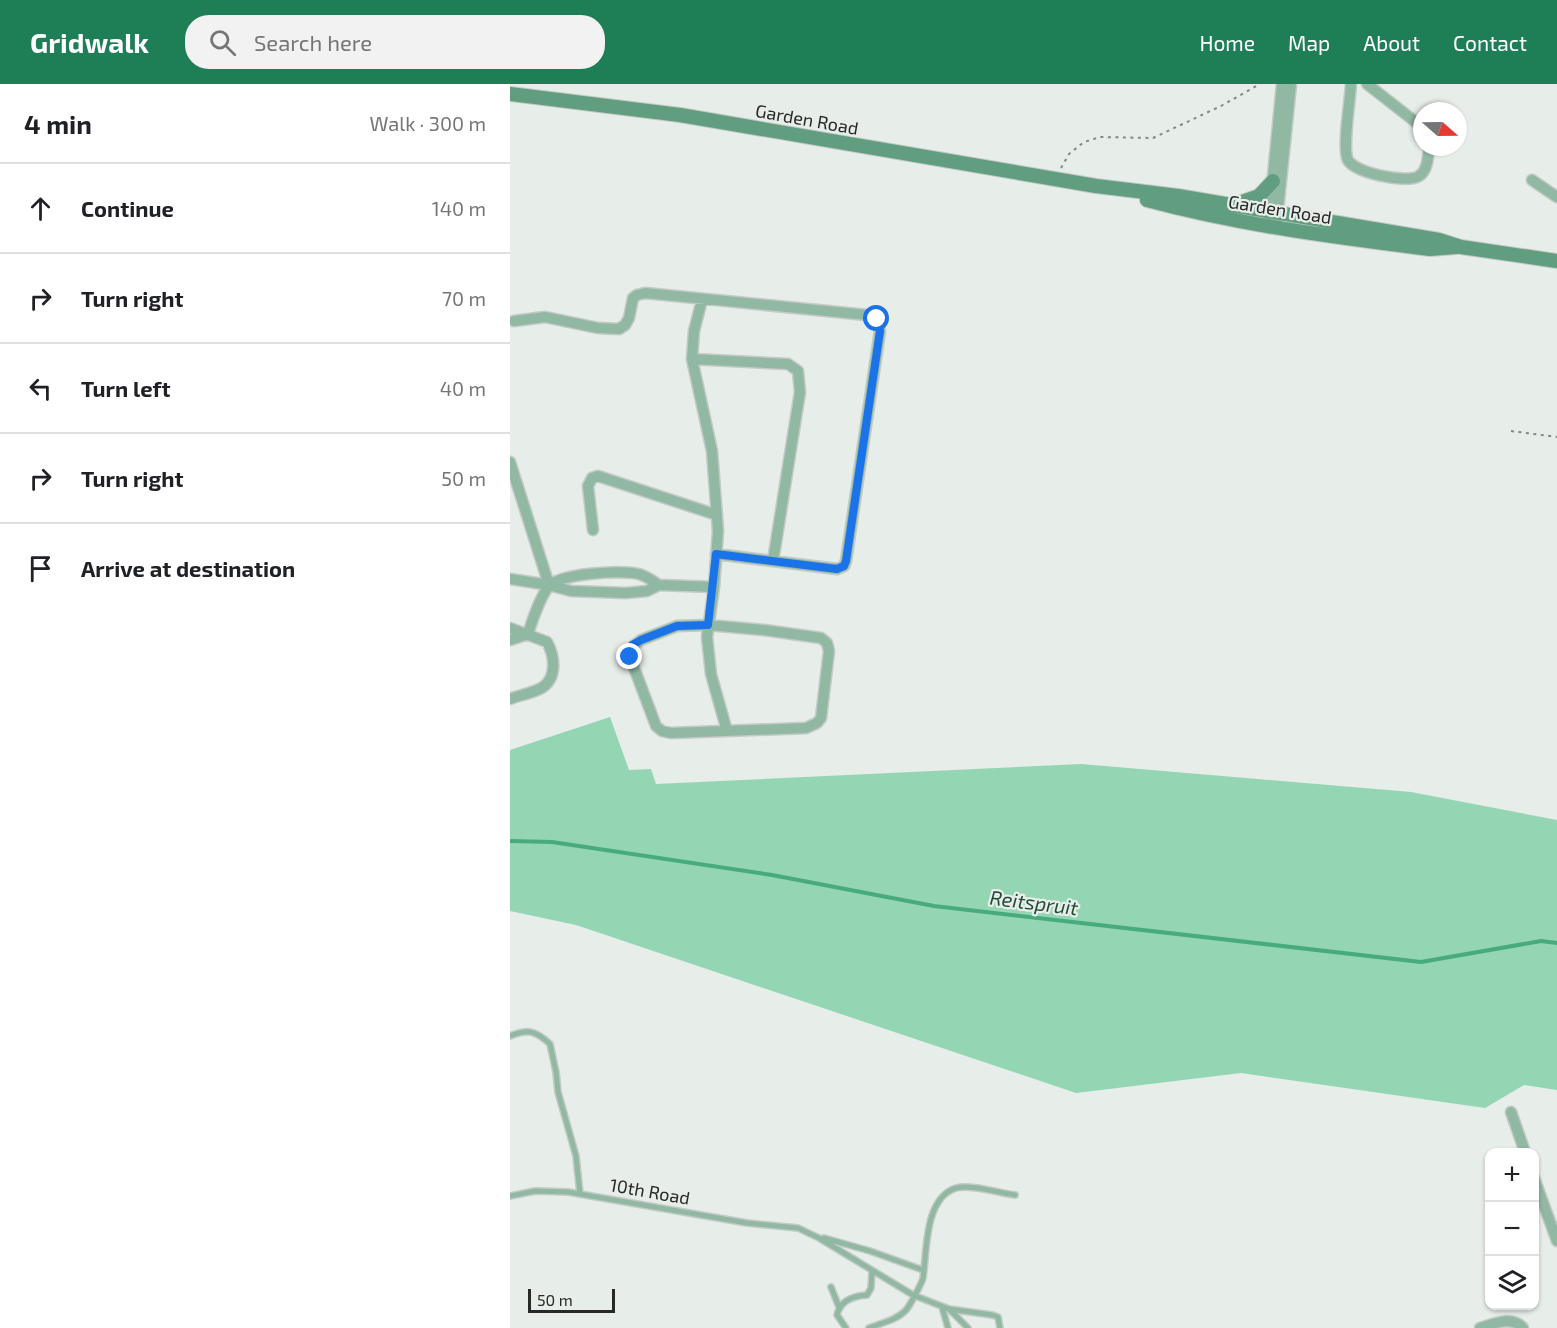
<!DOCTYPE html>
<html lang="en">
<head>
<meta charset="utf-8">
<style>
  body { margin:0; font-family:"Exo 2",sans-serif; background:#f2f2f2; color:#202124 }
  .controls { position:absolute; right:18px; bottom:18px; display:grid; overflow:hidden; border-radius:12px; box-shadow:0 2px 4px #0004 }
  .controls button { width:54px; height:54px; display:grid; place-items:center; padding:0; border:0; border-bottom:2px solid #e0e0e0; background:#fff; color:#202124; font:30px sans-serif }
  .compass { position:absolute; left:903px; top:18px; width:54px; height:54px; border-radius:50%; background:#fff; box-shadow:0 2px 4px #0004; rotate:110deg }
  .scale { position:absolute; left:18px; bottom:15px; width:87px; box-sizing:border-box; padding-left:6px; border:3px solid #272928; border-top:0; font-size:16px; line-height:21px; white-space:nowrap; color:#272928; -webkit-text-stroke:4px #e7ede9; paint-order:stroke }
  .stop { position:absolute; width:18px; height:18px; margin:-14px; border:4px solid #1a73e8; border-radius:50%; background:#fff }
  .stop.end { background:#1a73e8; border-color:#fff; box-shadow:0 2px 6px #0008 }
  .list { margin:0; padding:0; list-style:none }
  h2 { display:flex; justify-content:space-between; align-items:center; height:78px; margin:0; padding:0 24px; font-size:26px }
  h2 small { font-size:20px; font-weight:400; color:#757577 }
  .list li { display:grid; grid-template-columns:39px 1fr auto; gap:18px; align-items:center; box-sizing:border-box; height:90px; padding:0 24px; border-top:2px solid #e0e0e0 }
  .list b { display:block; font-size:22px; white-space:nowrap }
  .list em { font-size:20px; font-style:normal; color:#757577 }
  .icon { flex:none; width:33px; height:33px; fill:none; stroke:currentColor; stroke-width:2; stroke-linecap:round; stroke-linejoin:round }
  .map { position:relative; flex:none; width:1047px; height:1244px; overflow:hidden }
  header { display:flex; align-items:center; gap:36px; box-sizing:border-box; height:84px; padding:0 30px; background:#1e7f57; color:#fff }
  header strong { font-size:28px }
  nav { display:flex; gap:33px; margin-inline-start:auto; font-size:21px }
  .search { width:420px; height:54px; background:#f2f2f2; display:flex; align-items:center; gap:15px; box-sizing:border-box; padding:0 21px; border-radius:24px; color:#757577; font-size:22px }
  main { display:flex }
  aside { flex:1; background:#fff }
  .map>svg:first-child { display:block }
  .green { fill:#94d5b3 }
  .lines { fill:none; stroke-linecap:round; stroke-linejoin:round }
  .stream { stroke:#48ab7d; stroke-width:4 }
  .lane-casing { stroke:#c4cac6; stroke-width:8 }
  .street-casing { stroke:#c4cac6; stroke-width:13 }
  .secondary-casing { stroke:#c4cac6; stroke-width:16 }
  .path { stroke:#838785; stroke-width:2; stroke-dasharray:3 4.5; stroke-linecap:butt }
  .lane { stroke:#91b8a2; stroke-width:5 }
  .street { stroke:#91b8a2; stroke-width:10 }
  .secondary { stroke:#619e7f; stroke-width:14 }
  .route { stroke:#1a73e8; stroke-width:8 }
  .labels { text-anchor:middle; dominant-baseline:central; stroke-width:4.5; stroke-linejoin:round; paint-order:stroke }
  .street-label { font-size:18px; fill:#272928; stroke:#e7ede9 }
  .water-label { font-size:20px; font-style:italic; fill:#224b37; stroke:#e7ede9 }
</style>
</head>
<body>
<header>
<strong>Gridwalk</strong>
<div class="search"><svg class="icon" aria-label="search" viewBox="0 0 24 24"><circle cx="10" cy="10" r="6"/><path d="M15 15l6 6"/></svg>Search here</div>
<nav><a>Home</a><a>Map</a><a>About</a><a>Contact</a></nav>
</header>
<main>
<aside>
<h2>4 min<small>Walk · 300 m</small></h2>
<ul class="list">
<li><svg class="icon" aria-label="ahead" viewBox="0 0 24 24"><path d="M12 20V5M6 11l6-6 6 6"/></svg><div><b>Continue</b></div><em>140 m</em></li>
<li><svg class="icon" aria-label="right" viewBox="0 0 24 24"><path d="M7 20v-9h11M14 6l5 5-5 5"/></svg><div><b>Turn right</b></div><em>70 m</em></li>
<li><svg class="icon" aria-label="left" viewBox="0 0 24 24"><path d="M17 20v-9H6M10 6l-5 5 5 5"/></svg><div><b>Turn left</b></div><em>40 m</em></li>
<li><svg class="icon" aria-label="right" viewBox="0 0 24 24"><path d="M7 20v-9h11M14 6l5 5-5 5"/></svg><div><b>Turn right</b></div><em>50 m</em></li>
<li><svg class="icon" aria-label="arrive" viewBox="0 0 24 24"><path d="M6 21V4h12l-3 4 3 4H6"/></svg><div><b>Arrive at destination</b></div></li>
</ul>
</aside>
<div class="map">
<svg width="1047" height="1244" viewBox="0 0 1047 1244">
  <rect width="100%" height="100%" fill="#e7ede9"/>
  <path class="green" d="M100 633 119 686 141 685 146 700 571 680 901 708 1047 736V1006L1014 1001 975 1024 731 989 566 1009 66 841 0 827V666Z"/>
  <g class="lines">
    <path class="stream" d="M0 757 42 758 262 791 424 822 911 878 1031 857 1047 859"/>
    <g class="lane-casing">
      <path id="lane" d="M0 952C18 945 25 946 40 960L46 988 48 1008 66 1072 70 1110
        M0 1112 25 1107 58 1108 237 1139 288 1144 309 1154 403 1211 439 1225 482 1231 488 1233 490 1244
        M314 1154 360 1167 413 1186
        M321 1203 329 1223
        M432 1223 438 1244
        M439 1225 458 1244
        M336 1244 327 1231C330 1217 343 1212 357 1211L361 1204 362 1187
        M359 1244C371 1239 387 1236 396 1226 399 1223 412 1199 413 1194 417 1168 414 1114 446 1104 461 1100 489 1109 505 1111"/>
    </g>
    <g class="street-casing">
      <path id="street" d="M841 0C840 19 833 57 837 74 841 89 898 100 909 92 918 86 918 73 919 63
        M857 0 912 43
        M1022 96 1047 113
        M758 143 772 0
        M766 145 781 0
        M192 216 184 247 182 275 202 367 208 447 204 503 197 553 201 590 217 647
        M4 237 35 233 88 244 109 245 115 241 119 234 123 214 127 211 135 209 357 231 367 235 370 247 336 477 334 482 327 485 206 470
        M182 275 278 280 288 287 290 308 263 477
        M0 378 39 501
        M83 446 78 402 82 394 88 392 207 431
        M0 495 39 501 61 507 116 509 137 507 149 501 204 503
        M198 541 254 546 311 554 317 559 319 567 311 634 307 639 296 644 161 649 152 647 146 642 120 573V565L131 556 167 542Z
        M0 544 37 558C44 571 48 592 33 603 24 609 10 611 0 615
        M0 556 18 550C23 534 29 516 38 503 49 489 112 486 129 490 136 492 143 497 149 501
        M1001 1028 1015 1068
        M1024 1094 1047 1157
        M970 1244C984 1240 1002 1231 1013 1244"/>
    </g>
    <g class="secondary-casing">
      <path id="secondary" d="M0 10 170 31 586 102 668 112 929 156 951 163 1047 177
        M637 116C730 141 824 153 920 165L946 163
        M726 120 749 112 763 97"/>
    </g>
    <path class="path" d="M551 84 559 70 574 58 590 53 643 54 711 22 750 0
      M1001 347 1047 353"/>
    <use href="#lane" class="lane"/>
    <use href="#street" class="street"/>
    <use href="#secondary" class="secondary"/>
  </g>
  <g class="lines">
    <path class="route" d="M120 573 119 567 122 561 131 556 167 542 198 541 206 470 327 485 334 482 336 477 370 247 367 235"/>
  </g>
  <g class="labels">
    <g class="street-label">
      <text transform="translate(297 35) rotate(10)">Garden Road</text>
      <text transform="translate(770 125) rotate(9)">Garden Road</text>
      <text transform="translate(140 1107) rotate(10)">10th Road</text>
    </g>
    <g class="water-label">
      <text transform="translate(524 818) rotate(7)">Reitspruit</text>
    </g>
  </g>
</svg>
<div class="controls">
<button>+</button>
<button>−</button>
<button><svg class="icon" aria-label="layers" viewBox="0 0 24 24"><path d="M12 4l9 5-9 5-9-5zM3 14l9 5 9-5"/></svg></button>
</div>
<svg class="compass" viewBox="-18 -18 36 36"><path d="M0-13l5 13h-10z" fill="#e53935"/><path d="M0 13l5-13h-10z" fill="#757577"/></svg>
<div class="scale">50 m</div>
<div class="stop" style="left:367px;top:235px"></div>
<div class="stop end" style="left:120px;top:573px"></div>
</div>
</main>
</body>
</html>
